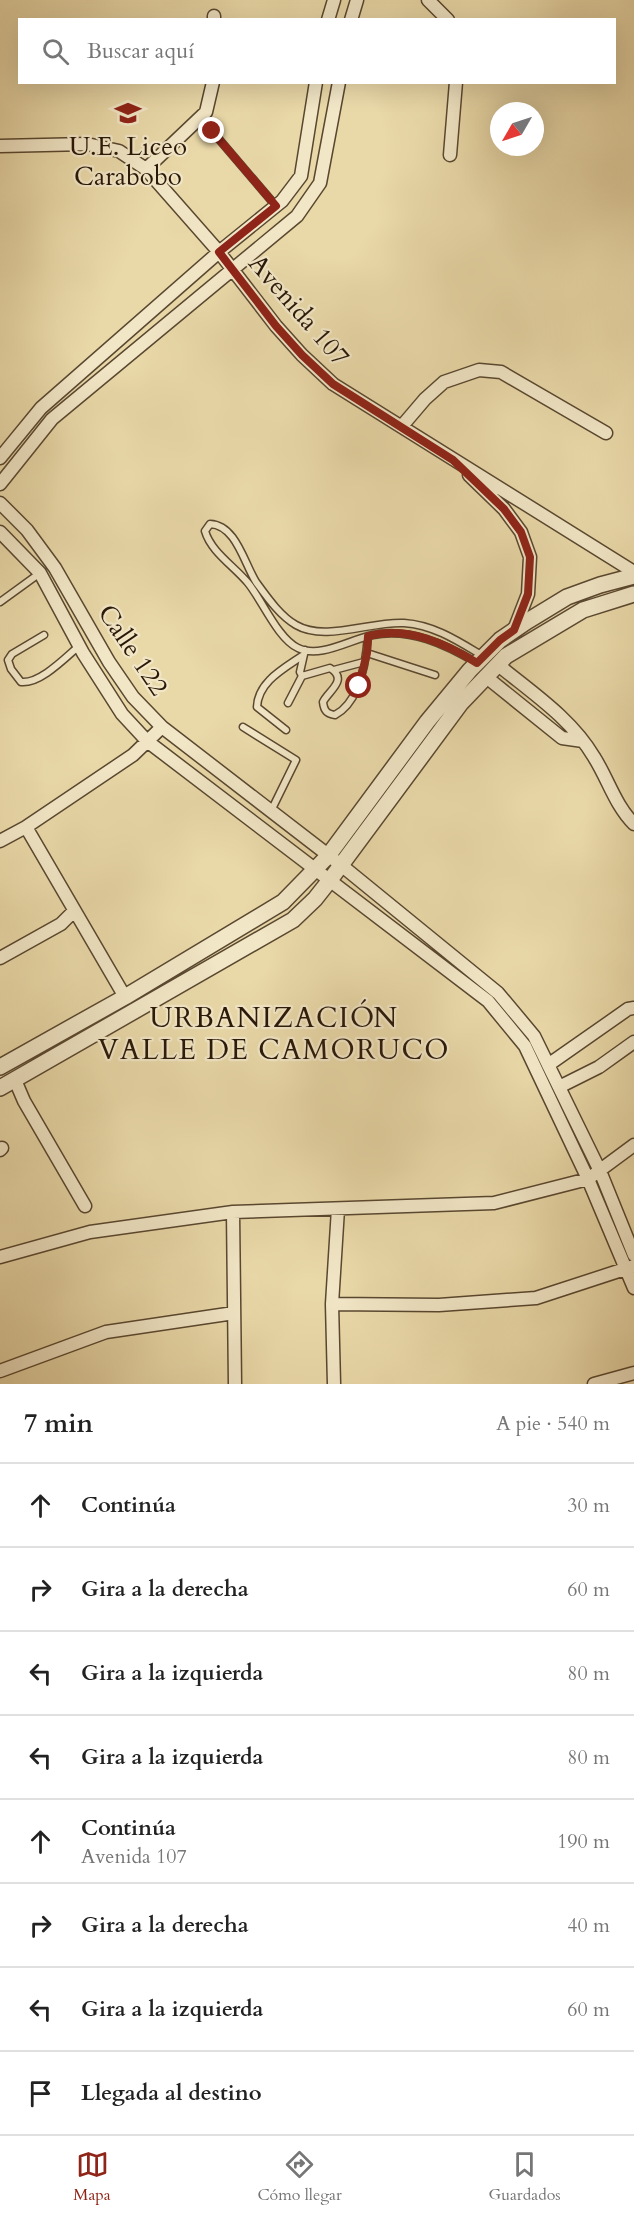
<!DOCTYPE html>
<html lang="es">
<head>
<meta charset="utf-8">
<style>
  body { margin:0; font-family:Cardo,serif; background:#f2f2f2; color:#222 }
  .compass { position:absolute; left:490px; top:102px; width:54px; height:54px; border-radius:50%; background:#fff; box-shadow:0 6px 24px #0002; rotate:231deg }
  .stop { position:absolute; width:18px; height:18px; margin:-14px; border:4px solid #8f2418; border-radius:50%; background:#fff }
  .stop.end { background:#8f2418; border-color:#fff; box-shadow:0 2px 6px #0008 }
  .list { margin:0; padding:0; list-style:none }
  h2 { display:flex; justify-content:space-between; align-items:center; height:78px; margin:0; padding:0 24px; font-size:26px }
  h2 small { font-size:20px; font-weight:400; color:#767676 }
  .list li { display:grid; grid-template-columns:39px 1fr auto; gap:18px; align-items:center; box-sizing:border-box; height:84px; padding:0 24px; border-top:2px solid #e0e0e0 }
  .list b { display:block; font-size:22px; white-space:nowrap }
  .list p { margin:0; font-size:20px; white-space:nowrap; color:#767676 }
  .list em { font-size:20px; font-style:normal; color:#767676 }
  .icon { flex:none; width:33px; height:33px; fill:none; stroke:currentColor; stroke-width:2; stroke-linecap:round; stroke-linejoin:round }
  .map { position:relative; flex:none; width:634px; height:1384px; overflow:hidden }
  .search { position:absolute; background:#fff; box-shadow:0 6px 24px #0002; left:18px; right:18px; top:18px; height:66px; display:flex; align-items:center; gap:15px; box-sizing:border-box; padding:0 21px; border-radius:0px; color:#767676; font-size:22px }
  .sheet { height:750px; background:#fff }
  nav { display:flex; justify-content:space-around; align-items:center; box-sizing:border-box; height:84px; border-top:2px solid #e0e0e0; background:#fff; font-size:16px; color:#767676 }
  nav a { display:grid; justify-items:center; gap:3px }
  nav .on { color:#8f2418 }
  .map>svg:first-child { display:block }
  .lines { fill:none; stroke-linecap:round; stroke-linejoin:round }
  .service-casing { stroke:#594730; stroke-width:9 }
  .minor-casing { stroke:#594730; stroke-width:15 }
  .tertiary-casing { stroke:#594730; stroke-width:18 }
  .service { stroke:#f1e6c6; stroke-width:6 }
  .minor { stroke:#f1e6c6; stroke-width:12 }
  .tertiary { stroke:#f1e6c6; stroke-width:15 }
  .route { stroke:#8f2418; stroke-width:8 }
  .labels { text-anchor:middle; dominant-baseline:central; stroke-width:4.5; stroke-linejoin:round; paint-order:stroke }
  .poi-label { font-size:26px; fill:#291708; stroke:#f1e6c6 }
  .street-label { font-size:26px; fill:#291708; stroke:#f1e6c6 }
  .quarter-label { font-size:28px; letter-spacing:1.5px; fill:#291708; stroke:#f1e6c6 }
</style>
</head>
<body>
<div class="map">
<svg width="634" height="1384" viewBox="0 0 634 1384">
  <rect width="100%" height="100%" fill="#e9d8a8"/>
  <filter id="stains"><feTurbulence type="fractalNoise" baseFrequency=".00333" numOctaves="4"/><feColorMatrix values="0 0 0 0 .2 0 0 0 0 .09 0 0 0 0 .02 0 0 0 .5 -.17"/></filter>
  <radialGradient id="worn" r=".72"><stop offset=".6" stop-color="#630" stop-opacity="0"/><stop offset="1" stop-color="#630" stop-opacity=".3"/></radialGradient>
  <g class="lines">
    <g class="service-casing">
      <path id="service" d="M212 131 276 206
        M0 602 40 573
        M44 635 12 654 8 660 11 669 21 682C40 684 65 658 79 646
        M305 650 300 672 302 676 330 668C349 680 328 691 323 702 324 711 327 714 335 715 360 702 366 662 368 636
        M367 653 435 675
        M477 663C445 644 411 628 373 635 351 639 320 659 298 648 278 639 262 600 248 583 234 566 211 552 205 531L210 524C236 525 244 563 256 582 267 597 280 616 296 625 325 642 371 621 404 623 434 625 458 641 483 656
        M334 670 364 662
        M288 703 302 676
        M243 727 296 760 271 811
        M286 730 257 707C258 682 283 669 302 656"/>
    </g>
    <g class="minor-casing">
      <path id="minor" d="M428 0 448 20
        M214 16V20
        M328 20 334 0
        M351 20 357 0
        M0 146 87 144 119 151 146 169 219 252 276 326 302 355 333 384 634 572
        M450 155 456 82
        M146 169 206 112 213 82
        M402 426 425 399 444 382 479 370 501 372 606 433
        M0 458 41 408 219 252 282 201 301 176 316 82
        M469 475 504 509 521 532 530 557 528 594 514 630
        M0 484 52 419 297 216 320 183 339 82
        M0 503 27 530 55 568 109 662 133 697 162 727 341 865 498 993 534 1036 600 1171 634 1255
        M0 532 40 573 83 653 122 714 147 741 488 1001 525 1046 588 1179 634 1288
        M497 664C531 692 571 718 594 757 608 779 615 805 634 824
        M485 676 562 738 583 741
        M26 827 133 755 162 727
        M0 841 26 827 125 997
        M0 958 61 924 74 911
        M548 1065 628 1009 634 1008
        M15 1080 24 1101 85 1206
        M559 1087 599 1067 634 1042
        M0 1150 2 1148
        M233 1212 235 1384
        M0 1257 90 1232 233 1212 494 1203 588 1179 634 1145
        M332 1304 439 1305 536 1298 634 1266
        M0 1371 106 1332 234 1313
        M334 1384 332 1304 338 1209
        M594 1384 634 1373"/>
    </g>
    <g class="tertiary-casing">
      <path id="tertiary" d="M0 1067 125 997 283 902 328 856 427 722 470 670 500 640 526 622 567 597 600 585 634 576
        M0 1088 293 920 315 899 330 880 461 703 506 656 583 610 634 594"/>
    </g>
    <use href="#service" class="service"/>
    <use href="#minor" class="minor"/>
    <use href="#tertiary" class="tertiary"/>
  </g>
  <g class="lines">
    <path class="route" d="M212 131 276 206 219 252 276 326 302 355 333 384 453 460 504 509 521 532 530 557 528 594 514 630 500 640 477 663C445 643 407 626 368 636L367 653 359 686"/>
  </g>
  <defs>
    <g id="university-bare" transform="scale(2.07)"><path d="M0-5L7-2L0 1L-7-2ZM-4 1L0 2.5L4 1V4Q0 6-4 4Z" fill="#8f2418" stroke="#f1e6c6" stroke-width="2.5" paint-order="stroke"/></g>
  </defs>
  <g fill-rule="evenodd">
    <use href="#university-bare" x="128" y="113"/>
  </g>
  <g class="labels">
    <g class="poi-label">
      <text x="128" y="146">U.E. Liceo<tspan x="128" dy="30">Carabobo</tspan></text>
    </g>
    <g class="street-label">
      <text transform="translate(299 310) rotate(49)">Avenida 107</text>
      <text transform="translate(133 650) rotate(56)">Calle 122</text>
    </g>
    <g class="quarter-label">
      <text x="274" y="1018">URBANIZACIÓN<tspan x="274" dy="32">VALLE DE CAMORUCO</tspan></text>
    </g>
  </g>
  <rect width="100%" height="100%" filter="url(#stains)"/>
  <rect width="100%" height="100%" fill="url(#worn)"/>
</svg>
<svg class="compass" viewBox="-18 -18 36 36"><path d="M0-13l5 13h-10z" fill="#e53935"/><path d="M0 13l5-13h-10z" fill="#767676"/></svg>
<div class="stop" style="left:359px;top:686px"></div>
<div class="stop end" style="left:212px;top:131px"></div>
<div class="search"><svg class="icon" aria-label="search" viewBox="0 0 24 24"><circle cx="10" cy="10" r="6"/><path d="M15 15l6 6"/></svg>Buscar aquí</div>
</div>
<section class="sheet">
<h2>7 min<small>A pie · 540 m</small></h2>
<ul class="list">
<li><svg class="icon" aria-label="ahead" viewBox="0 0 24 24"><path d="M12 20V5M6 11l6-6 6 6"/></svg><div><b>Continúa</b></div><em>30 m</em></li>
<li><svg class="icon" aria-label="right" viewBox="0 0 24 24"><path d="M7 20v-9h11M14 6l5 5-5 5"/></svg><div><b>Gira a la derecha</b></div><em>60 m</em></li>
<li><svg class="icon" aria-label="left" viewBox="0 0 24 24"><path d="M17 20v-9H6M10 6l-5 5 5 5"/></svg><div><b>Gira a la izquierda</b></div><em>80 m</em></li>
<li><svg class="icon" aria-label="left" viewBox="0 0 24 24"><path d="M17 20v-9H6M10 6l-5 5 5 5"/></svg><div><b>Gira a la izquierda</b></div><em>80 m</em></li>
<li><svg class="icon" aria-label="ahead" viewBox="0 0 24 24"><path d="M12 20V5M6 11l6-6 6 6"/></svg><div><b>Continúa</b><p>Avenida 107</p></div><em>190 m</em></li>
<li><svg class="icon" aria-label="right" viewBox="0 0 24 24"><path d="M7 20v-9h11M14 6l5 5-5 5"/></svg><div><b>Gira a la derecha</b></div><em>40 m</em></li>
<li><svg class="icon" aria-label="left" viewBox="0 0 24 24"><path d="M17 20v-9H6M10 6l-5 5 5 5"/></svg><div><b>Gira a la izquierda</b></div><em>60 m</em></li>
<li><svg class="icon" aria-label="arrive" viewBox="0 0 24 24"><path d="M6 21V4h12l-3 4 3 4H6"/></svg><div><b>Llegada al destino</b></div></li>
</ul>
</section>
<nav>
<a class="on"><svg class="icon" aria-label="map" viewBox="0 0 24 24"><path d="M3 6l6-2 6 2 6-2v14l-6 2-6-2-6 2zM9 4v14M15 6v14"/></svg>Mapa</a>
<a><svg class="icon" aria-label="directions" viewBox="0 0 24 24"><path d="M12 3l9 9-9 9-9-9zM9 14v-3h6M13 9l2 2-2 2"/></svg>Cómo llegar</a>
<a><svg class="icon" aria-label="saved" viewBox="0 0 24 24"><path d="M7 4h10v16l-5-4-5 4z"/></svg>Guardados</a>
</nav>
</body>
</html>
